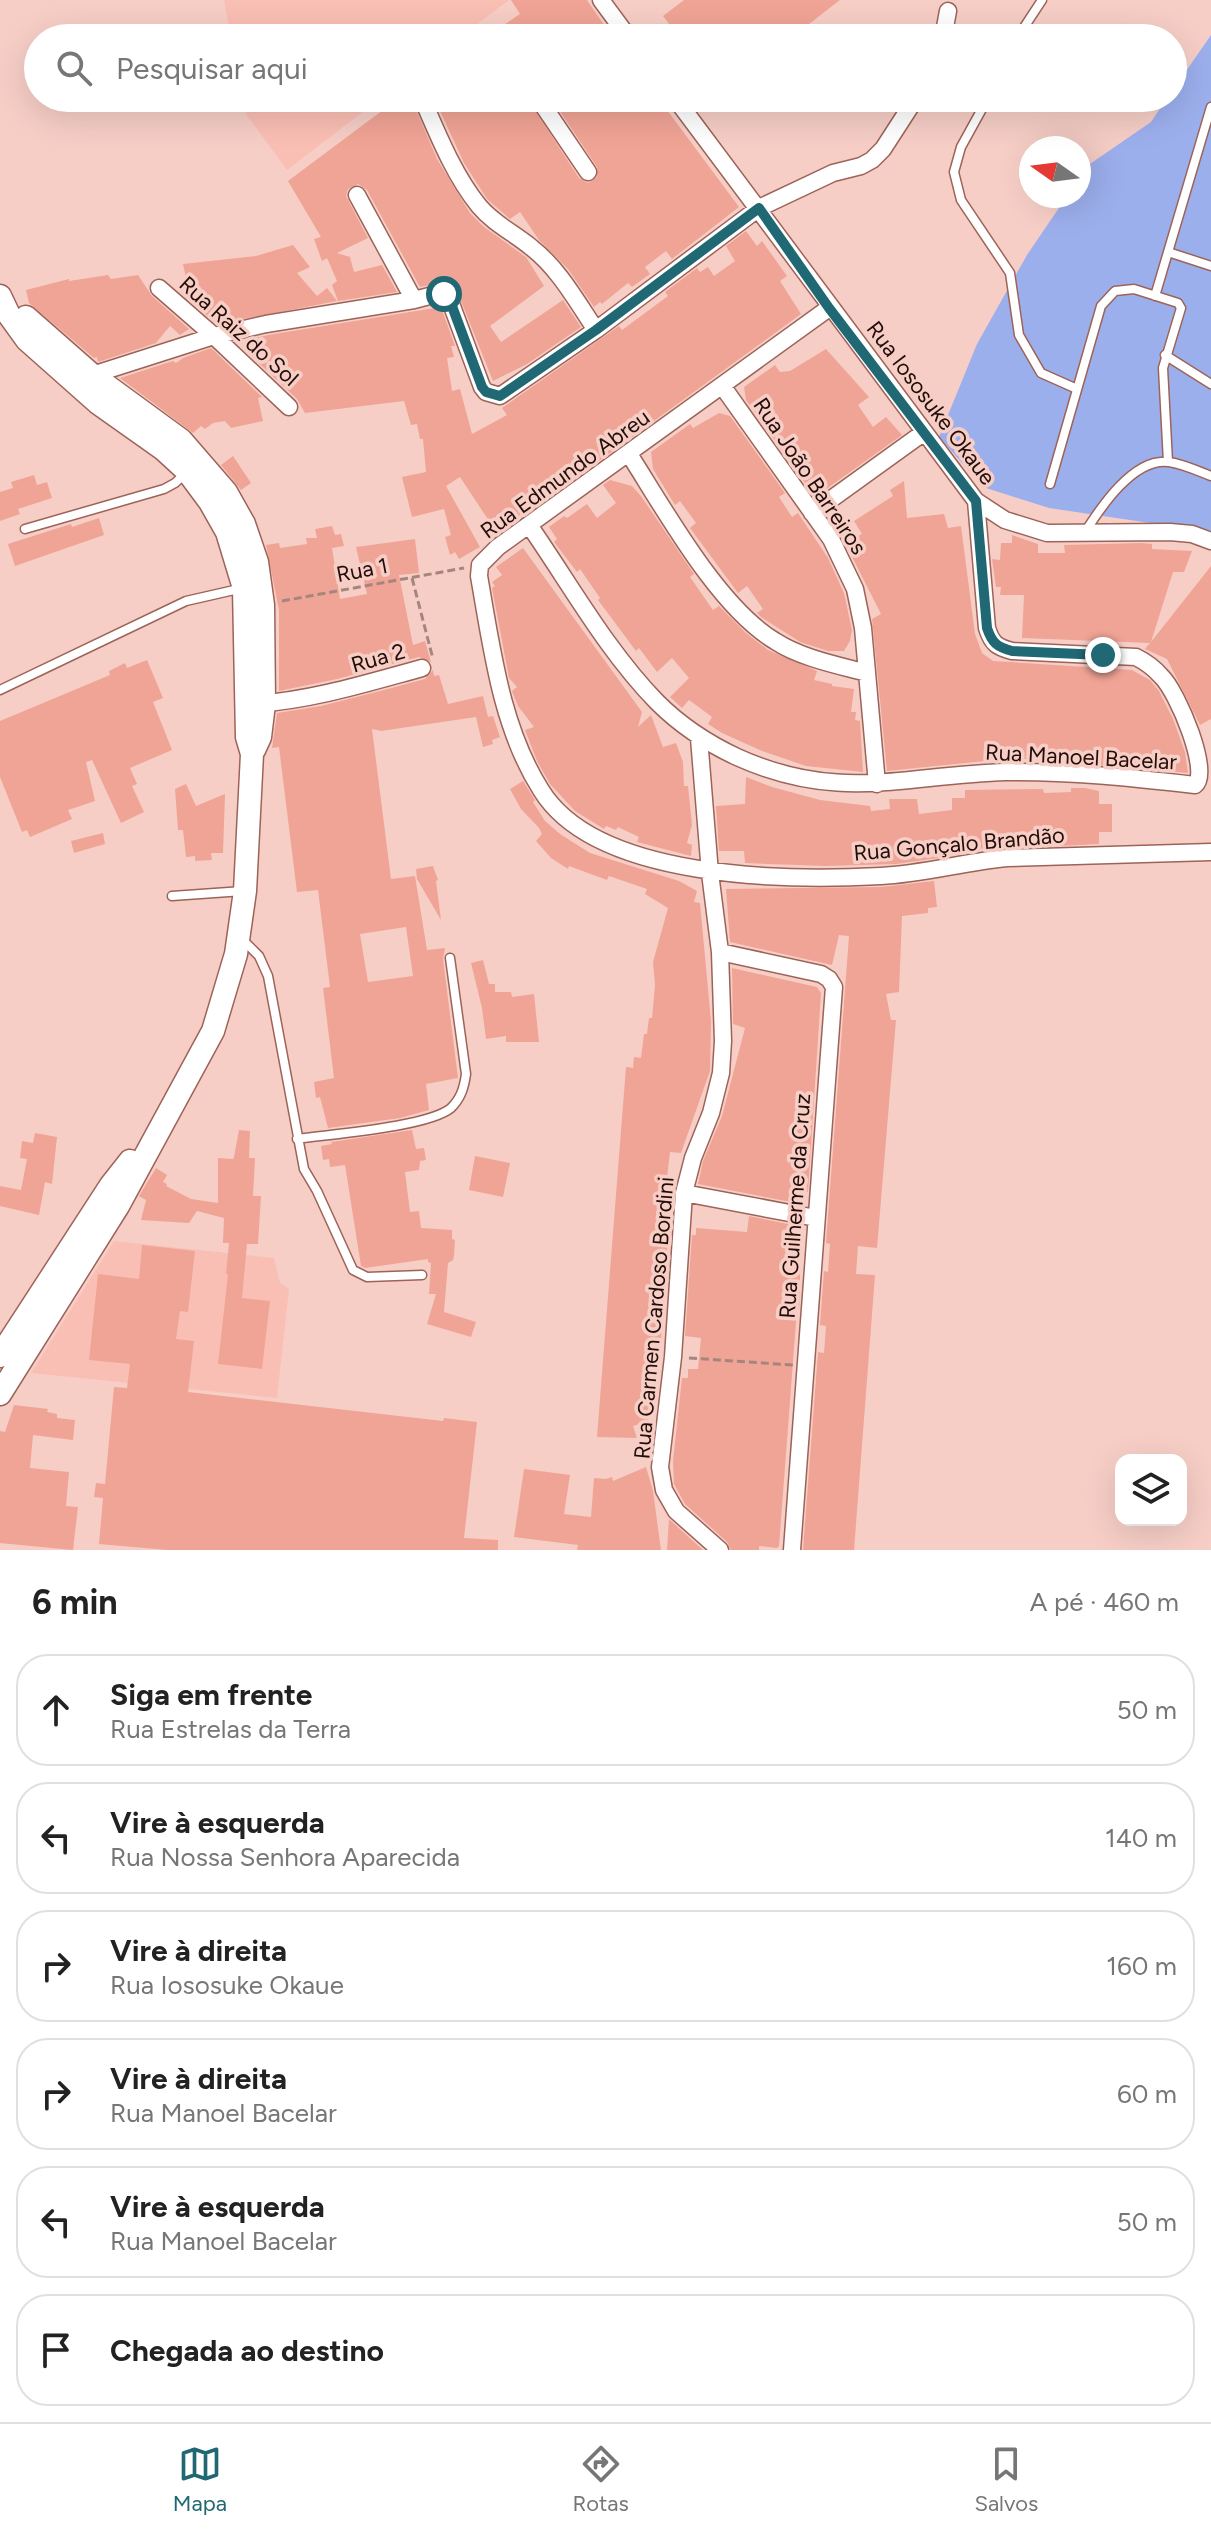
<!DOCTYPE html>
<html lang="pt">
<head>
<meta charset="utf-8">
<style>
  body { margin:0; font-family:Figtree,sans-serif; background:#f6f6f6; color:#222 }
  .controls { position:absolute; right:24px; bottom:24px; display:grid; overflow:hidden; border-radius:16px; box-shadow:0 8px 32px #0002 }
  .controls button { width:72px; height:72px; display:grid; place-items:center; padding:0; border:0; border-bottom:2px solid #e0e0e0; background:#fff; color:#222; font:40px sans-serif }
  .compass { position:absolute; left:1019px; top:136px; width:72px; height:72px; border-radius:50%; background:#fff; box-shadow:0 8px 32px #0002; rotate:284deg }
  .stop { position:absolute; width:24px; height:24px; margin:-18px; border:6px solid #1f6874; border-radius:50%; background:#fff }
  .stop.end { background:#1f6874; border-color:#fff; box-shadow:0 2px 8px #0008 }
  .list { margin:0; padding:0; list-style:none }
  h2 { display:flex; justify-content:space-between; align-items:center; height:104px; margin:0; padding:0 32px; font-size:34px }
  h2 small { font-size:26px; font-weight:400; color:#767676 }
  .list li { display:grid; grid-template-columns:52px 1fr auto; gap:24px; align-items:center; box-sizing:border-box; height:112px; margin:0 16px 16px; padding:0 16px; border:2px solid #e0e0e0; border-radius:32px }
  .list b { display:block; font-size:30px; white-space:nowrap }
  .list p { margin:0; font-size:26px; white-space:nowrap; color:#767676 }
  .list em { font-size:26px; font-style:normal; color:#767676 }
  .icon { flex:none; width:44px; height:44px; fill:none; stroke:currentColor; stroke-width:2; stroke-linecap:round; stroke-linejoin:round }
  .map { position:relative; flex:none; width:1211px; height:1550px; overflow:hidden }
  .search { position:absolute; background:#fff; box-shadow:0 8px 32px #0002; left:24px; right:24px; top:24px; height:88px; display:flex; align-items:center; gap:20px; box-sizing:border-box; padding:0 28px; border-radius:44px; color:#767676; font-size:30px }
  .sheet { height:872px; background:#fff }
  nav { display:flex; justify-content:space-around; align-items:center; box-sizing:border-box; height:112px; border-top:2px solid #e0e0e0; background:#fff; font-size:22px; color:#767676 }
  nav a { display:grid; justify-items:center; gap:4px }
  nav .on { color:#1f6874 }
  .map>svg:first-child { display:block }
  .built { fill:#fabfb4 }
  .green { fill:#9cafed }
  .building { fill:#f0a495; fill-rule:evenodd }
  .lines { fill:none; stroke-linecap:round; stroke-linejoin:round }
  .lane-casing { stroke:#9d6358; stroke-width:11 }
  .street-casing { stroke:#9d6358; stroke-width:19 }
  .secondary-casing { stroke:#9d6358; stroke-width:25 }
  .path { stroke:#a7857f; stroke-width:3; stroke-dasharray:8 4; stroke-linecap:butt }
  .lane { stroke:#fff; stroke-width:8 }
  .street { stroke:#fff; stroke-width:16 }
  .secondary { stroke:#fff; stroke-width:22 }
  .route { stroke:#1f6874; stroke-width:10 }
  .labels { text-anchor:middle; dominant-baseline:central; stroke-width:7; stroke-linejoin:round; paint-order:stroke }
  .street-label { font-size:22px; fill:#230d09; stroke:#f6cec6 }
</style>
</head>
<body>
<div class="map">
<svg width="1211" height="1550" viewBox="0 0 1211 1550">
  <rect width="100%" height="100%" fill="#f6cec6"/>
  <path class="built" d="M224 0H509L459 38H231Z
    M243 98H381L287 170 246 114Z
    M114 1241 274 1258 280 1283 289 1289 277 1398 31 1373Z"/>
  <path class="green" d="M1211 35V532L1049 508 983 487 939 437 977 344 1027 255 1067 196H1079V178L1087 166 1151 122 1167 98H1173V90Z"/>
  <path class="building" d="M511 0H587L613 38H508L502 26 520 14Z
    M684 0H840L791 38H680L663 16Z
    M399 98H411L437 159 470 213 484 227 526 257 544 286 490 326 501 342 563 300 581 327 527 364 493 381 457 291 440 283 420 287 367 190 358 184 348 189 346 196 368 238 337 253 350 257 354 272 382 265 397 292 338 301 332 285 337 281 327 258 322 261 314 239 321 237 288 181Z
    M434 98H527L579 178 588 183 597 177V167L551 98H654L664 112 667 110 739 207 672 259 666 251 645 267 650 274 632 287 628 283 602 304 600 302 594 307 568 269 539 240 520 212 510 219 487 199 464 163Z
    M746 231 757 246 762 241 787 276 780 281 801 314 555 493 551 488 526 505 529 508 497 533 460 477 446 486 480 547 459 559 455 552 450 555 445 537 451 535 444 509 412 517 402 477 426 472 423 439H420L417 424 411 425 404 401 305 413 297 399 244 349 251 347 247 340 268 335 441 307 455 346H451L454 357 447 358 452 391 460 389 472 434 507 415 502 408 619 326 622 330 668 296 665 292 697 268 700 272 708 267 714 276 735 261 726 246Z
    M293 245 310 267 297 273 317 296 327 288 337 301 217 324 182 294 189 292 183 264 256 256Z
    M108 275 111 279 138 275 152 296 189 329 180 335 170 326 156 343 98 362 97 357 94 358 29 303 26 290 69 279V281Z
    M211 348 262 397 258 398 263 421 231 428 225 421 213 423 205 429 201 426 193 433 120 378 173 361 176 363 183 358Z
    M826 349 869 397 858 405 873 427 886 417 902 435 815 497 746 400 744 387 775 365 780 372 790 371Z
    M719 413 730 416 785 493 779 497 792 517 798 513 828 558 844 593 852 630 850 641 844 651H828L800 642 761 617 757 613 763 609 747 586 738 593 690 528 696 523 680 501 675 505 653 469 651 452 690 424 693 428Z
    M233 456 251 483 241 490 221 465Z
    M34 475 37 485 47 482 52 498 18 509 20 514 0 521V492L13 488 11 482Z
    M610 480 632 486 641 496 694 574 690 577 713 610 719 606 746 633 768 650 817 671 814 680 832 684V686L854 689 851 712H856L855 720 860 721 863 772 806 766 762 751 722 733 708 724 712 717 689 700 682 708 670 697 689 678 672 658 657 672 639 648 636 651 598 600 600 598 580 569 577 572 554 542 557 539 549 527 564 516 567 518 587 504 597 518 616 503 603 485Z
    M904 481 907 518 944 514 948 528 961 526 975 634 982 653 993 661 1132 670 1150 680 1159 691 1173 719 1185 752 1188 773 1014 758 887 771 872 619 881 614 845 543 862 534 854 521 893 496 890 490Z
    M99 518 104 535 15 566 8 544 71 524 72 527Z
    M332 526 335 535 341 534 344 546 332 548 340 599 367 594 356 547 415 539 419 573 399 575 413 645 425 641 431 662 419 657 337 679 279 691V610L266 545 279 543 280 548 307 544 306 538H317L315 529Z
    M1012 535 1038 544V553H1065L1064 545 1141 543 1152 544V549L1192 551 1184 572H1173L1151 642 1211 566V719L1200 725 1167 659 1145 649 1150 643 1022 638 1024 595H1000L1001 587H996L992 559 1000 560 1001 543H1012Z
    M523 548 642 712 638 727 651 715 663 747 676 743 683 762 684 786H688L692 825 687 843 692 845 691 856 637 842 639 837 618 827 616 830 606 826 604 829 575 811 550 784 537 761 525 730 534 727 518 706 512 691 517 687 509 678 492 588 495 586 492 582 502 575 496 567Z
    M147 660 163 698 153 702 172 750 130 768 137 784 132 786 144 812 121 823 92 760 86 762 95 801 68 810 72 819 30 837 27 830 22 832 0 777V721L110 675 109 671 125 663 127 668Z
    M433 670 434 676 439 675 448 704 483 696 488 717 493 716 500 737 492 740 493 744 483 747 476 717 381 731 372 729 391 879 415 876 427 950 445 948 443 959 458 1078 426 1084 429 1110 400 1118 328 1128 320 1097 316 1098 314 1082 334 1078 323 988 330 987 318 890 297 892 279 747 272 748 277 713 321 706 384 690 425 679ZM406 927 413 976 368 982 360 934Z
    M746 777 772 787 820 800 870 806 871 811 890 809 889 799H917L919 814 952 810V798H965V790L1043 789 1044 793 1071 792V788H1085L1099 791V804H1112V832H1099V844L1058 846V839H1031V841L1005 842V846L967 850V844L937 845 938 858 896 864 826 866 745 863 744 851H719L716 806 745 804Z
    M523 781 535 800 533 802 545 821 560 834 590 853 679 881 697 891 694 902 700 903 711 1021 710 1071 681 1153 670 1152 667 1178 672 1179 657 1397 649 1396 648 1421 633 1426 637 1438 597 1437 626 1067 633 1068 634 1057 641 1058 644 1034H647L649 1018H652L655 985 653 962 668 908 645 894 647 889 609 876 607 880 569 866 568 869 551 858 536 841 542 834 539 828 521 809 510 789Z
    M186 784 196 806 225 794 223 853H211L212 860 195 861V856L186 857 183 830H178L175 789Z
    M103 833 105 844 74 853 71 841Z
    M433 866 438 880 436 881 441 920 417 879 416 869Z
    M934 881 937 907 928 908V913L902 916 899 992 886 994 891 1020H896L877 1248 858 1246 856 1274 875 1275 854 1550H803L818 1352 824 1353 826 1326 820 1325 824 1271 828 1272 830 1244 826 1243 849 936 839 935 832 965 730 942 726 889 881 887Z
    M483 960 489 984H495V992H511L512 997 534 994 539 1042H506V1036L486 1039 482 1008 471 963Z
    M732 968 817 987 821 993 808 1192 797 1190 795 1199 791 1198V1202L698 1184 703 1161 722 1116 745 1028 733 1024Z
    M239 1130 250 1131 249 1158H255L253 1196H261L258 1244H247L242 1298 270 1301 262 1369 218 1364 228 1274H226L229 1243H223L224 1218 197 1211 189 1223 141 1220 146 1200 139 1196 156 1168 167 1175 163 1182 167 1184 166 1186 191 1199 218 1203V1158L233 1159 234 1157Z
    M412 1130 416 1149 424 1148 426 1160 420 1161 419 1170 405 1172 410 1212 419 1211 421 1228 452 1230V1239L455 1240 454 1256 453 1260 448 1263 444 1312 476 1322 471 1337 427 1324 436 1294H429L431 1263 428 1262V1259L365 1268 361 1266 345 1165 330 1167 329 1159 323 1160 321 1146 332 1144 331 1142Z
    M35 1133 57 1137 52 1184 45 1182 39 1215 0 1206V1186L21 1190 27 1159 20 1158 22 1141 33 1143Z
    M475 1156 510 1163 503 1197 469 1190Z
    M749 1216 803 1227 802 1237 795 1236 792 1263H800V1290L799 1310 797 1309 779 1546 777 1548 759 1546V1550H731L727 1542 685 1504 674 1484 673 1461 682 1378H688V1369H698L701 1338 685 1336 692 1235H696V1228L747 1232Z
    M142 1245 195 1251 188 1312 180 1311 176 1339 194 1341 188 1392 443 1421 444 1418 477 1422 464 1538 498 1540V1550H168L99 1544 103 1498 94 1497 96 1483 105 1484 114 1387 127 1388 130 1364 89 1360 98 1274 139 1279Z
    M14 1405 48 1409 47 1412 57 1414V1418L75 1420 73 1440 33 1435 30 1468 69 1472 66 1506 78 1507 73 1550 0 1543V1431L5 1432Z
    M646 1467 653 1491 661 1550H577L578 1545 514 1537 524 1469 570 1475 564 1514 591 1517 594 1478 606 1479 612 1477 613 1481Z
    M669 1519 681 1530 703 1550H667Z"/>
  <g class="lines">
    <g class="lane-casing">
      <path id="lane" d="M1017 38 1042 0
        M988 98 961 147 954 172 961 200 1010 273 1019 335 1041 373 1077 389
        M1168 252 1211 266
        M1155 296 1211 107
        M1165 355 1211 384
        M1050 484 1101 306 1115 291 1134 289 1178 303 1181 308 1163 368 1168 462
        M25 529 164 489 175 483 187 472
        M1085 532C1101 507 1134 457 1169 462 1183 464 1198 471 1211 476
        M0 690 186 601 243 588
        M172 896 243 891
        M242 939 259 956 268 976 304 1169 317 1191 353 1270 367 1277 422 1275
        M297 1139C331 1134 428 1127 451 1108 461 1098 464 1088 466 1074L450 958"/>
    </g>
    <g class="street-casing">
      <path id="street" d="M601 0 629 38
        M495 34 497 38
        M943 38 948 11
        M422 98C438 135 454 175 479 206 494 224 514 233 532 248 559 269 577 302 596 330
        M538 98 588 172
        M675 98 976 501 1005 520 1047 533 1170 532 1192 534 1211 541
        M357 195 414 300
        M159 288 214 336 289 407
        M829 308 498 547 480 565 479 576C492 649 501 727 541 790 596 880 788 881 881 876 923 874 964 862 1007 858L1211 852
        M86 380 92 375 214 336 266 324 414 300 437 294 449 298 482 387 486 392 500 396 596 330 759 208 833 173 861 166 872 160 883 149 916 98
        M723 387 831 539 855 589 863 628 877 784
        M629 454C665 510 718 607 775 641 801 658 837 665 867 673
        M812 513 923 433
        M529 525C570 584 607 651 657 702 681 726 707 743 737 757 839 803 903 775 1006 772 1069 771 1133 778 1195 785 1211 773 1178 692 1161 676 1154 668 1146 662 1136 657L1012 651C997 647 992 644 987 628L976 501
        M256 704C313 700 367 683 422 668
        M699 738 710 873 720 952 723 1041 721 1073 711 1113 693 1158 684 1193 673 1357 660 1467 664 1490 676 1511 720 1550
        M720 952 821 974 829 979 834 987 792 1550
        M684 1193 816 1218"/>
    </g>
    <g class="secondary-casing">
      <path id="secondary" d="M0 296 9 315 27 340 98 403 163 449 187 471 210 502 227 532 244 588 247 737 252 754 245 891 236 954 213 1031 118 1206 0 1394
        M26 317 92 375 181 440 226 492 244 524 257 562 263 605 264 704 260 737 254 750
        M0 1356 111 1185 130 1161"/>
    </g>
    <path class="path" d="M412 578 433 659
      M282 601 464 568
      M689 1358 793 1365"/>
    <use href="#lane" class="lane"/>
    <use href="#street" class="street"/>
    <use href="#secondary" class="secondary"/>
  </g>
  <g class="lines">
    <path class="route" d="M444 294 449 298 482 387 486 392 500 396 596 330 759 208 829 308 976 501 987 628C992 643 997 647 1012 651L1103 655"/>
  </g>
  <g class="labels">
    <g class="street-label">
      <text transform="translate(239 331) rotate(42)">Rua Raiz do Sol</text>
      <text transform="translate(931 403) rotate(53)">Rua Iososuke Okaue</text>
      <text transform="translate(565 474) rotate(-36)">Rua Edmundo Abreu</text>
      <text transform="translate(810 476) rotate(56)">Rua João Barreiros</text>
      <text transform="translate(362 570) rotate(-11)">Rua 1</text>
      <text transform="translate(378 658) rotate(-16)">Rua 2</text>
      <text transform="translate(1081 757) rotate(3)">Rua Manoel Bacelar</text>
      <text transform="translate(959 844) rotate(-5)">Rua Gonçalo Brandão</text>
      <text transform="translate(795 1206) rotate(-86)">Rua Guilherme da Cruz</text>
      <text transform="translate(654 1318) rotate(-85)">Rua Carmen Cardoso Bordini</text>
    </g>
  </g>
</svg>
<div class="controls">
<button><svg class="icon" aria-label="layers" viewBox="0 0 24 24"><path d="M12 4l9 5-9 5-9-5zM3 14l9 5 9-5"/></svg></button>
</div>
<svg class="compass" viewBox="-18 -18 36 36"><path d="M0-13l5 13h-10z" fill="#e53935"/><path d="M0 13l5-13h-10z" fill="#767676"/></svg>
<div class="stop" style="left:444px;top:294px"></div>
<div class="stop end" style="left:1103px;top:655px"></div>
<div class="search"><svg class="icon" aria-label="search" viewBox="0 0 24 24"><circle cx="10" cy="10" r="6"/><path d="M15 15l6 6"/></svg>Pesquisar aqui</div>
</div>
<section class="sheet">
<h2>6 min<small>A pé · 460 m</small></h2>
<ul class="list">
<li><svg class="icon" aria-label="ahead" viewBox="0 0 24 24"><path d="M12 20V5M6 11l6-6 6 6"/></svg><div><b>Siga em frente</b><p>Rua Estrelas da Terra</p></div><em>50 m</em></li>
<li><svg class="icon" aria-label="left" viewBox="0 0 24 24"><path d="M17 20v-9H6M10 6l-5 5 5 5"/></svg><div><b>Vire à esquerda</b><p>Rua Nossa Senhora Aparecida</p></div><em>140 m</em></li>
<li><svg class="icon" aria-label="right" viewBox="0 0 24 24"><path d="M7 20v-9h11M14 6l5 5-5 5"/></svg><div><b>Vire à direita</b><p>Rua Iososuke Okaue</p></div><em>160 m</em></li>
<li><svg class="icon" aria-label="right" viewBox="0 0 24 24"><path d="M7 20v-9h11M14 6l5 5-5 5"/></svg><div><b>Vire à direita</b><p>Rua Manoel Bacelar</p></div><em>60 m</em></li>
<li><svg class="icon" aria-label="left" viewBox="0 0 24 24"><path d="M17 20v-9H6M10 6l-5 5 5 5"/></svg><div><b>Vire à esquerda</b><p>Rua Manoel Bacelar</p></div><em>50 m</em></li>
<li><svg class="icon" aria-label="arrive" viewBox="0 0 24 24"><path d="M6 21V4h12l-3 4 3 4H6"/></svg><div><b>Chegada ao destino</b></div></li>
</ul>
</section>
<nav>
<a class="on"><svg class="icon" aria-label="map" viewBox="0 0 24 24"><path d="M3 6l6-2 6 2 6-2v14l-6 2-6-2-6 2zM9 4v14M15 6v14"/></svg>Mapa</a>
<a><svg class="icon" aria-label="directions" viewBox="0 0 24 24"><path d="M12 3l9 9-9 9-9-9zM9 14v-3h6M13 9l2 2-2 2"/></svg>Rotas</a>
<a><svg class="icon" aria-label="saved" viewBox="0 0 24 24"><path d="M7 4h10v16l-5-4-5 4z"/></svg>Salvos</a>
</nav>
</body>
</html>
